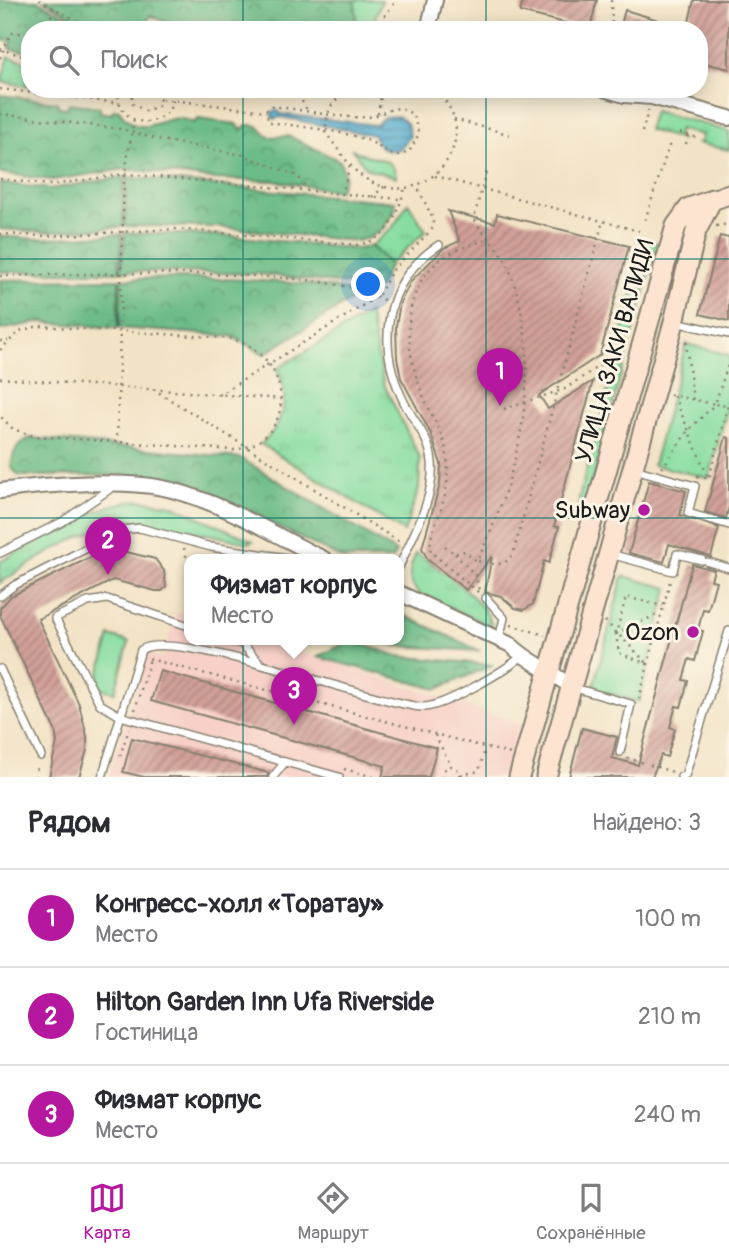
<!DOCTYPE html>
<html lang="ru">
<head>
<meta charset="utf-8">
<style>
  body { margin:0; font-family:Pangolin,sans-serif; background:#f2f2f3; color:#2b2b33 }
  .you { position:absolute; left:369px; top:285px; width:24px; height:24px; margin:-18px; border:5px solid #fff; border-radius:50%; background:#1a73e8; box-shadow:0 0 0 10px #1a73e833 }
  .badge { display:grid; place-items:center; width:46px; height:46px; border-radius:50%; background:#b5179e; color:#fff; font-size:23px; font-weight:700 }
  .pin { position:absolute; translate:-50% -58px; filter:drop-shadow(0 2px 4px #0008) }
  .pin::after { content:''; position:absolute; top:37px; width:24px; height:21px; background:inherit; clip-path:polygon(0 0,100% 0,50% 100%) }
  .popup { position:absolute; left:184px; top:554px; width:220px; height:91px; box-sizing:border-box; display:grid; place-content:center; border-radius:14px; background:#fff; filter:drop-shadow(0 2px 5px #0005); font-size:23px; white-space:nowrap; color:#7c7c81 }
  .popup b { font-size:26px; color:#2b2b33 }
  .popup::after { content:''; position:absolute; left:50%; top:100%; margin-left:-14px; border:14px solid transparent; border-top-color:#fff }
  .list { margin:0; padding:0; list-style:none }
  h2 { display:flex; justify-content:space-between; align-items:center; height:91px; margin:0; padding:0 28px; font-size:30px }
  h2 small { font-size:23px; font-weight:400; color:#7c7c81 }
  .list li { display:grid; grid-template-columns:46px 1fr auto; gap:21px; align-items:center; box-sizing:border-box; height:98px; padding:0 28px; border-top:2px solid #e1e1e2 }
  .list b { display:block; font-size:26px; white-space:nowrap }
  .list p { margin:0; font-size:23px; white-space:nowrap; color:#7c7c81 }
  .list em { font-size:23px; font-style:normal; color:#7c7c81 }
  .icon { flex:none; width:38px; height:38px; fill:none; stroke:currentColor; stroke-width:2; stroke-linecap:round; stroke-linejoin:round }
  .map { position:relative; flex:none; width:729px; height:777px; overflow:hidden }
  .search { position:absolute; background:#fff; box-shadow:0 4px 18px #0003; left:21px; right:21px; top:21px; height:77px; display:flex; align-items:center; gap:18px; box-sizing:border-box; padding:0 24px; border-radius:28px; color:#7c7c81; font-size:26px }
  .sheet { height:385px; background:#fff }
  nav { display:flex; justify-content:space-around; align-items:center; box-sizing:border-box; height:98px; border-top:2px solid #e1e1e2; background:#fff; font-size:19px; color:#7c7c81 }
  nav a { display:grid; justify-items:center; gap:4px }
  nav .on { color:#b5179e }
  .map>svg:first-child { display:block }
  .built { fill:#f7d1c8 }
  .grass { fill:url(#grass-tufts); stroke:#527c5e; stroke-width:2 }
  .forest { fill:url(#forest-crowns); stroke:#446c52; stroke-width:2 }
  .park { fill:#87dda1; stroke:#527c5e; stroke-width:2 }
  .water { fill:url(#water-rules); stroke:#356274; stroke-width:2 }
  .building { fill:url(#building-hatch) }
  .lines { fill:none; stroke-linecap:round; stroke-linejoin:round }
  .lane-casing { stroke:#878071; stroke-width:10 }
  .street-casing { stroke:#878071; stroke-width:18 }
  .secondary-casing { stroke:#878071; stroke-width:23 }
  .path { stroke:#878071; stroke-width:2.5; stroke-dasharray:2 5; stroke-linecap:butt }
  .lane { stroke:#fff; stroke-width:7 }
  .street { stroke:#fff; stroke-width:14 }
  .secondary { stroke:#fde4d1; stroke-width:19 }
  .grid { fill:none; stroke:#0f766e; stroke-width:2; stroke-opacity:0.55 }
  .poi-dot { fill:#b5179e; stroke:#fcf5e5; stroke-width:2.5 }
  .labels { text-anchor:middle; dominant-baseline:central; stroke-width:6; stroke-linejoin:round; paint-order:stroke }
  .street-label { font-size:24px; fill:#1c1c1c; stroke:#fcf5e5 }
  .poi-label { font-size:24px; fill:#1c1c1c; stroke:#fcf5e5; text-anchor:end }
</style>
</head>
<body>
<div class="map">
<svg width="729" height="777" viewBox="0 0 729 777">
  <defs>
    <pattern id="grass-tufts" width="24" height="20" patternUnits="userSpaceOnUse" patternTransform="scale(1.75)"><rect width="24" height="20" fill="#87dda1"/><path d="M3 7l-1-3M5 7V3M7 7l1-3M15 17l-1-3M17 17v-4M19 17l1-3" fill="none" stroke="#74bd8a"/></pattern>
    <pattern id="forest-crowns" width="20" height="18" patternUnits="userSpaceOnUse" patternTransform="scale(1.75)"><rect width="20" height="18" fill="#6dbc87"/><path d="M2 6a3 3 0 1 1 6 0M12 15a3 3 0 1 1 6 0" fill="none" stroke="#59986e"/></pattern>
    <pattern id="water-rules" width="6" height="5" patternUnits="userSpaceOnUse" patternTransform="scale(1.75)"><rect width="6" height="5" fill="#4ea8cc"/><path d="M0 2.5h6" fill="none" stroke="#4088a5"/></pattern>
    <pattern id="building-hatch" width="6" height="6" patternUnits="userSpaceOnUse" patternTransform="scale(1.75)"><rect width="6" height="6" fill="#d2a099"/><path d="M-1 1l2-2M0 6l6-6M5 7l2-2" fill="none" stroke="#aa827c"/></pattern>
  </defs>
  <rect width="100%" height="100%" fill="#fcf5e5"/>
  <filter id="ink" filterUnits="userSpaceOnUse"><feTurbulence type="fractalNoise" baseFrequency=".0143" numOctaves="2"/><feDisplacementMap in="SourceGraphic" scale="14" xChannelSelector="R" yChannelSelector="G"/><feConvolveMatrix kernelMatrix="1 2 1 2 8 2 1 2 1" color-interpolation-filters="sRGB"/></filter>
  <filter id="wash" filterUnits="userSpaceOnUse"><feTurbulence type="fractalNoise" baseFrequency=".00686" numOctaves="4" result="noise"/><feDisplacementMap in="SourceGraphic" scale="28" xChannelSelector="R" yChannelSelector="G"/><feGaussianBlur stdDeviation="1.57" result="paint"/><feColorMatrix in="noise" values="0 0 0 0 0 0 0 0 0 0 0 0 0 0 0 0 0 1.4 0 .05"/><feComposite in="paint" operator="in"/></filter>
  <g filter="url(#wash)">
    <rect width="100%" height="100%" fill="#f2e3c6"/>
    <path class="built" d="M177 612 189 616V639H260L522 724 506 777H109L146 654 162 658Z"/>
    <path class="grass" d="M354 0H382L372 25 346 30 356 23Z
      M9 57 24 61 28 86 1 82Z
      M654 111 729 131V150L696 143 701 142 702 135 679 129 677 135 680 139 648 130Z
      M351 148C366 161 394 153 396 177L367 169Z
      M408 203 426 231 390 264 371 246 393 227Z
      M648 240 658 243 632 337 619 345Z
      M369 313 384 385 420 458 419 488 404 532 261 444C284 424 291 396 277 369Z
      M626 357 582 521 580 520 579 498 614 367Z
      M140 500 172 505 253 541 249 543 144 521C92 522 42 556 0 583V562L7 558C49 536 93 504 140 500Z
      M416 553C438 567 488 601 492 627L419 594C406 580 409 569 416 553Z"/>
    <path class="forest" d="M0 0H37L91 30H30V52L10 49 12 42 0 40Z
      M44 0H354C357 15 360 20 346 30H181L150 15 145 30H96Z
      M0 95 57 102 59 107 67 108 69 103 100 107V112L111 114 114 109 119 110C145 148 164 105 193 123L198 119 237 124 241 130 247 125 257 126 269 137 289 136 340 161 345 176 339 191 274 181 213 179 126 169 52 180 0 173Z
      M123 177V227L45 232 0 229V183L50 189Z
      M126 177 395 202V210L383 229 369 238 356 241 219 227 125 226Z
      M125 233 221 235 358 249 371 246 390 264 379 288 258 274 121 271Z
      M122 234 119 272H0V236L37 239Z
      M192 278C224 280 337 280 358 296L264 354 231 336 120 328 121 279Z
      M119 279 118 328 39 322 0 330V280Z
      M31 438 240 458 396 552 392 559H343L209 493 170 479 136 475 19 476 11 467C12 453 17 443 31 438Z
      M399 613 480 651 398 646 377 639H399Z
      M351 640 397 656 493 665 437 689 318 657Z"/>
    <path class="park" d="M686 344 729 355V401L709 478 653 465Z
      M623 576 668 588 639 702 593 689Z
      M110 636 129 642 115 692 96 687Z"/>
    <path class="water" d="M276 110 281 114 376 125 384 117 398 116 407 123 410 136 400 149C387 153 378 148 374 135L280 117 274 119 271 114Z"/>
    <g id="blocks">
      <path class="building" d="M523 0H597L590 29 520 12Z
        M694 0H729V69L699 62V30H687Z
        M625 10 658 20 655 30H636L621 25Z
        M448 211 495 223 497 214 629 246 600 355 539 395 548 409 593 381 554 526 559 527 549 563 544 561 533 604 524 610 515 608 501 596 485 592 492 556 466 590 428 560 422 548 440 484 441 464 431 434 401 378 397 358 396 326 400 303 411 281 444 248 460 241Z
        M720 236 729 238V321L700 314Z
        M726 437 729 438V507L726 518 705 512Z
        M649 481 686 491 680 515 719 528 711 557 669 544 664 562 629 553Z
        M114 549 155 559 164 571 166 587 162 591H156L113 580 38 619 79 704 87 736V750L79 777H49L57 742 55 730 0 615V608L11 596 97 554Z
        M692 564 714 570 711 580 716 581 708 610 703 609 698 630 703 631 695 661 689 659 683 680 688 681 681 707 676 706 670 727 675 729 667 757 661 755 652 777H569L582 728 617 737 612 758 638 765Z
        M160 671 437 748 429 777H382L385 766 151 701Z
        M132 738 269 773 267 777H144L123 772Z"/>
    </g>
  </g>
  <g filter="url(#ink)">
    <use href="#blocks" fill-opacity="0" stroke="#878071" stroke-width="2"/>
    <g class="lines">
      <g class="lane-casing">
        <path id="lane" d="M675 322 729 334
          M634 469 695 486 688 513 712 520
          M716 521 729 525
          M0 553 62 522 114 486
          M610 554 673 571 677 554 702 560
          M708 562 729 568
          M399 567C413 535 435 498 432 462 430 439 415 423 405 404 376 347 382 282 439 245
          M0 596 15 585 122 530 140 528 211 547 295 559
          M486 598 504 618 499 639
          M189 626 107 599 88 602 55 618 100 704 120 716 339 777
          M227 639 242 644 260 663
          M0 669 41 756
          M571 687 631 704 620 752
          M102 777 141 650C171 627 375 703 422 707 443 708 506 670 522 656
          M273 777 285 762
          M681 777 685 776 729 631"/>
      </g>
      <g class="street-casing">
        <path id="street" d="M428 30 435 0
          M604 89 624 95 652 97 729 118
          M0 491C46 484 128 478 172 490 225 504 275 535 324 559
          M399 593 511 645C528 662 552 671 571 687"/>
      </g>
      <g class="secondary-casing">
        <path id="secondary" d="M519 777 676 226 689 208 729 194
          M546 777 674 322 696 231 712 199"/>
      </g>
      <path class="path" d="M39 0 94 30
        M611 0 612 30
        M47 30 53 8
        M381 30 385 15 397 0
        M0 49 30 58
        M24 57 30 91
        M0 58 11 33H30
        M0 89 119 103
        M98 89V100
        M118 89C117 108 127 120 145 122 164 121 175 108 174 89
        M131 89 133 104 145 111 158 106 162 89
        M295 89 307 110
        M370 89C337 96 329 96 325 132 337 147 348 166 363 177 425 220 493 132 432 89
        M71 98 74 89
        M162 99 265 111 271 106C300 109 340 119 368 117 387 115 394 100 413 115L419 134 409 152C389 161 385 148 369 141 343 130 299 127 270 122L265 111
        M0 114 121 129 156 139 243 155 298 176 307 190
        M378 114 382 89
        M454 119 511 135
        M642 132 649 108
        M680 133 698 138
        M686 144 688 135
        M435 176 639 231
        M0 179 51 185 125 174 400 199
        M342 195 350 165
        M372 197 385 186
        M645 220 671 140
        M716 226 729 224
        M0 234 45 236 175 229 358 245C390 239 397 215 405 188
        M0 276C71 275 339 263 386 302
        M0 341H8
        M686 342 693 401
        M0 350 20 331 39 326 227 338C292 350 303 441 233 450L33 436 13 429 0 416
        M0 378 281 399
        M153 389 400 542
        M219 395 378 296 392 271 433 228V219L417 186
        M670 395 715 404 729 362
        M674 396 708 477
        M504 409 565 389 625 348
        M117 443 124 177 134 120
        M662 468 688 431 715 404 728 406
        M697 476 709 478 729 401
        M445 546 455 554 463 551 477 561C521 471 546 363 508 266 500 247 482 236 474 218L487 169
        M184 548 189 567
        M455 554 476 576 479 591
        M478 561C493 565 507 568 514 551L603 221
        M478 592 431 552C428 536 438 520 442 506 447 490 449 473 447 458 445 434 430 415 422 393 403 346 399 283 449 254 461 247 476 243 489 239
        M605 621 647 663
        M511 625 545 635
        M616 634 660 613
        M149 659 511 754
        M648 664 619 653 616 634 626 597 663 606
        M639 699 670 581
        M135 710 150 659
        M435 735 451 766
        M120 756 129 729
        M627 758 645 763
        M650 765 673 772
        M344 769 374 777
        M461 775 479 771 485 749
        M36 777 37 765
        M443 777 445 769 451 766 459 770 461 777"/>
      <use href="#lane" class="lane"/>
      <use href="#street" class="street"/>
      <use href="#secondary" class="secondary"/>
    </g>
  </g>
  <path class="grid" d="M243 0V30M486 0V30M243 89V777M486 89V777M0 259H729M0 518H729"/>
  <g class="poi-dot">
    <circle cx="644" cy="510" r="7"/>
    <circle cx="693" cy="632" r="7"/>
  </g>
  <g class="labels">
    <g class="street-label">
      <text transform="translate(615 351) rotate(-74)">УЛИЦА ЗАКИ ВАЛИДИ</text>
    </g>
    <g class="poi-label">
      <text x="630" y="510">Subway</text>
      <text x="679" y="632">Ozon</text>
    </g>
  </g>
</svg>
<div class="you"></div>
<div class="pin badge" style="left:500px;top:406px">1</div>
<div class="pin badge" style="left:108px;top:575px">2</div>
<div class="pin badge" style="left:294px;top:725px">3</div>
<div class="popup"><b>Физмат корпус</b>Место</div>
<div class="search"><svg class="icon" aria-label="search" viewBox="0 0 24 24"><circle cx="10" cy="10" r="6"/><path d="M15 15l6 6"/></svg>Поиск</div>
</div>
<section class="sheet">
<h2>Рядом<small>Найдено: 3</small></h2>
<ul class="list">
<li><span class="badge">1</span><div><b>Конгресс-холл «Торатау»</b><p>Место</p></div><em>100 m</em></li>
<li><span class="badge">2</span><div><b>Hilton Garden Inn Ufa Riverside</b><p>Гостиница</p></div><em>210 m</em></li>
<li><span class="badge">3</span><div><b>Физмат корпус</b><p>Место</p></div><em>240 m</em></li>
</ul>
</section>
<nav>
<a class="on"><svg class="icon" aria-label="map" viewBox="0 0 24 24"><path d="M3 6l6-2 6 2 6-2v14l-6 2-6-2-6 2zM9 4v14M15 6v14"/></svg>Карта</a>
<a><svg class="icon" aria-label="directions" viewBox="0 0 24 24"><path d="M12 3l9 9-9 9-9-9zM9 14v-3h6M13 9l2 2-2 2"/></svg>Маршрут</a>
<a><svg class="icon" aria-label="saved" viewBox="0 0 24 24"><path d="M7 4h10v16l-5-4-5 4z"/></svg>Сохранённые</a>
</nav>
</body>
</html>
